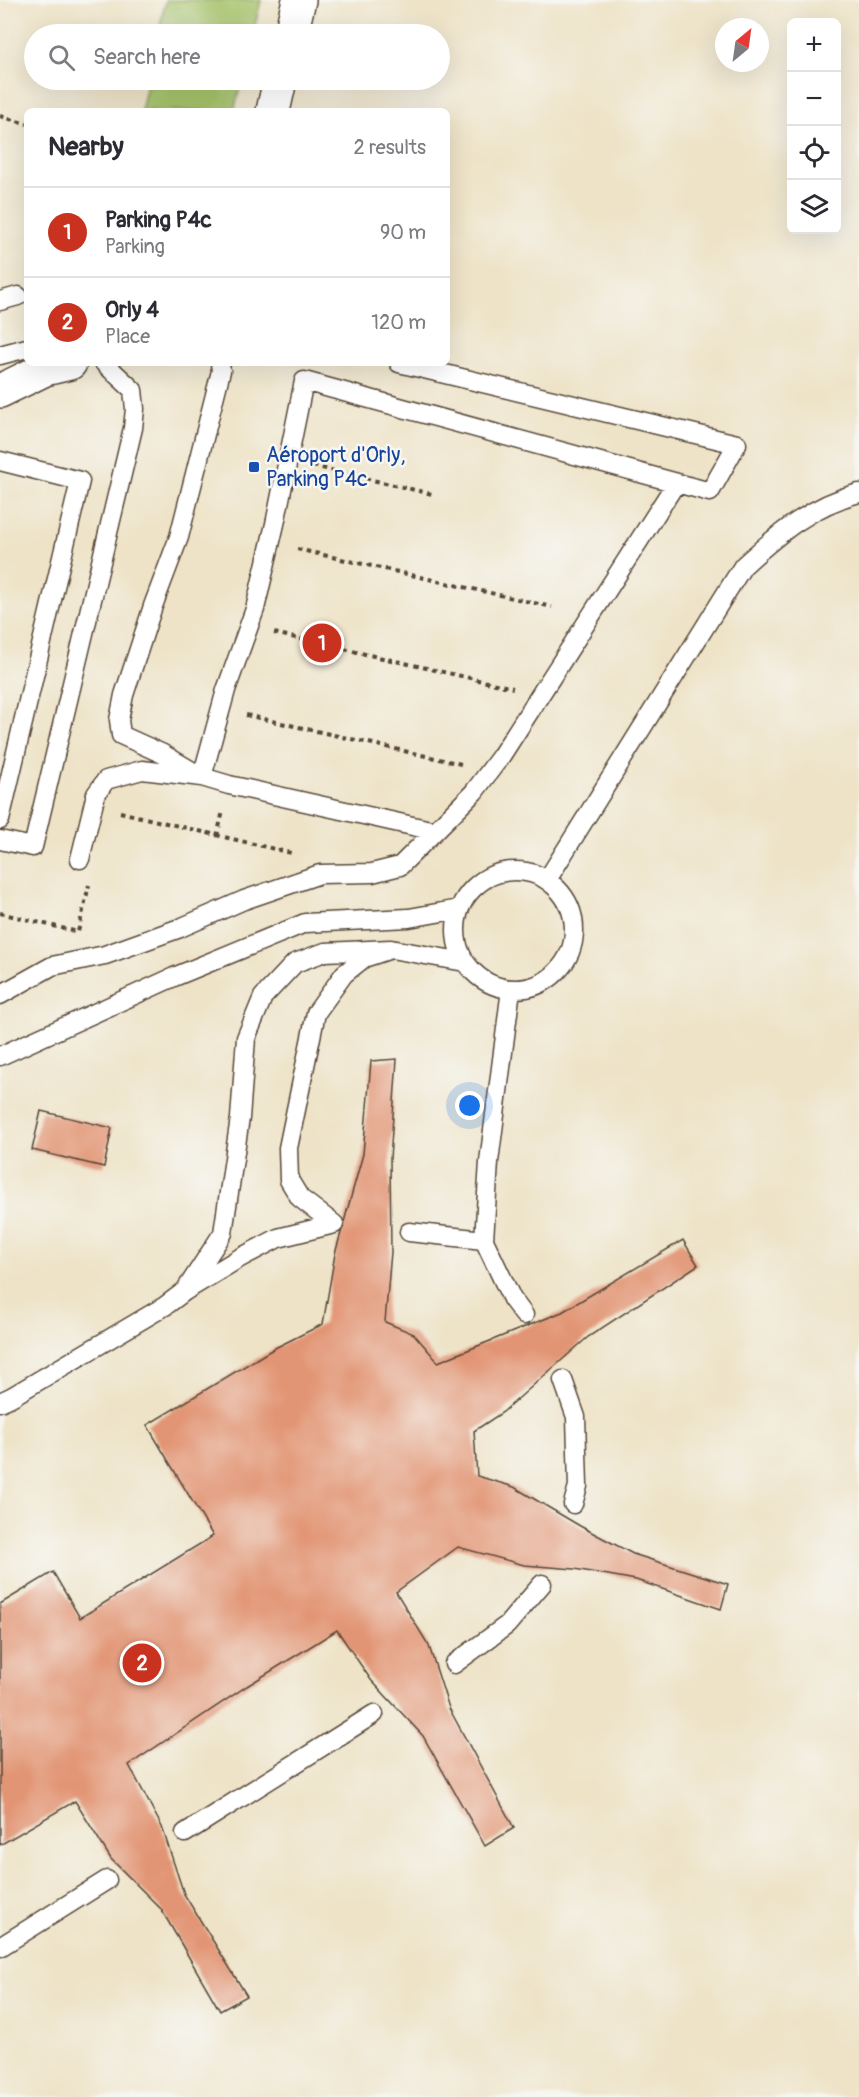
<!DOCTYPE html>
<html lang="en">
<head>
<meta charset="utf-8">
<style>
  body { margin:0; font-family:Pangolin,sans-serif; background:#f2f2f3; color:#2b2b33 }
  .controls { position:absolute; right:18px; top:18px; display:grid; overflow:hidden; border-radius:9px; box-shadow:0 6px 24px #0002 }
  .controls button { width:54px; height:54px; display:grid; place-items:center; padding:0; border:0; border-bottom:2px solid #e1e1e2; background:#fff; color:#2b2b33; font:30px sans-serif }
  .compass { position:absolute; left:715px; top:18px; width:54px; height:54px; border-radius:50%; background:#fff; box-shadow:0 6px 24px #0002; rotate:29deg }
  .you { position:absolute; left:470px; top:1106px; width:21px; height:21px; margin:-15px; border:4px solid #fff; border-radius:50%; background:#1a73e8; box-shadow:0 0 0 9px #1a73e833 }
  .badge { display:grid; place-items:center; width:39px; height:39px; border-radius:50%; background:#c8321e; color:#fff; font-size:20px; font-weight:700 }
  .pin { position:absolute; translate:-50% -50%; border:3px solid #fff; box-shadow:0 2px 6px #0006 }
  .list { margin:0; padding:0; list-style:none }
  h2 { display:flex; justify-content:space-between; align-items:center; height:78px; margin:0; padding:0 24px; font-size:26px }
  h2 small { font-size:20px; font-weight:400; color:#7c7c81 }
  .list li { display:grid; grid-template-columns:39px 1fr auto; gap:18px; align-items:center; box-sizing:border-box; height:90px; padding:0 24px; border-top:2px solid #e1e1e2 }
  .list b { display:block; font-size:22px; white-space:nowrap }
  .list p { margin:0; font-size:20px; white-space:nowrap; color:#7c7c81 }
  .list em { font-size:20px; font-style:normal; color:#7c7c81 }
  .icon { flex:none; width:33px; height:33px; fill:none; stroke:currentColor; stroke-width:2; stroke-linecap:round; stroke-linejoin:round }
  .map { position:relative; flex:none; width:859px; height:2097px; overflow:hidden }
  .search { position:absolute; background:#fff; box-shadow:0 6px 24px #0002; left:24px; top:24px; width:426px; height:66px; display:flex; align-items:center; gap:15px; box-sizing:border-box; padding:0 21px; border-radius:33px; color:#7c7c81; font-size:22px }
  .panel { position:absolute; background:#fff; box-shadow:0 6px 24px #0002; left:24px; top:108px; width:426px; height:258px; border-radius:9px }
  .map>svg:first-child { display:block }
  .green { fill:#a6c36b; stroke:#707644; stroke-width:1.5 }
  .building { fill:#e29575 }
  .lines { fill:none; stroke-linecap:round; stroke-linejoin:round }
  .lane-casing { stroke:#564637; stroke-width:21 }
  .street-casing { stroke:#564637; stroke-width:36 }
  .path { stroke:#564637; stroke-width:4; stroke-dasharray:4.5 4.5; stroke-linecap:butt }
  .lane { stroke:#fff; stroke-width:18 }
  .street { stroke:#fff; stroke-width:33 }
  .transit-dot { fill:#1a4fb4; stroke:#f6f6f2; stroke-width:2 }
  .labels { text-anchor:middle; dominant-baseline:central; stroke-width:5; stroke-linejoin:round; paint-order:stroke }
  .transit-label { font-size:21px; fill:#164399; stroke:#f6f6f2; text-anchor:start }
</style>
</head>
<body>
<div class="map">
<svg width="859" height="2097" viewBox="0 0 859 2097">
  <rect width="100%" height="100%" fill="#f6f6f2"/>
  <filter id="ink" filterUnits="userSpaceOnUse"><feTurbulence type="fractalNoise" baseFrequency=".0167" numOctaves="2"/><feDisplacementMap in="SourceGraphic" scale="12" xChannelSelector="R" yChannelSelector="G"/><feConvolveMatrix kernelMatrix="1 2 1 2 8 2 1 2 1" color-interpolation-filters="sRGB"/></filter>
  <filter id="wash" filterUnits="userSpaceOnUse"><feTurbulence type="fractalNoise" baseFrequency=".008" numOctaves="4" result="noise"/><feDisplacementMap in="SourceGraphic" scale="24" xChannelSelector="R" yChannelSelector="G"/><feGaussianBlur stdDeviation="1.35" result="paint"/><feColorMatrix in="noise" values="0 0 0 0 0 0 0 0 0 0 0 0 0 0 0 0 0 1.4 0 .05"/><feComposite in="paint" operator="in"/></filter>
  <g filter="url(#wash)">
    <rect width="100%" height="100%" fill="#eee3c7"/>
    <path class="green" d="M166 0H261L253 34H158Z
      M148 80H242L234 111H141Z"/>
    <g id="blocks">
      <path class="building" d="M397 1059 390 1159 391 1252 385 1322 414 1334 438 1362 562 1312 683 1240 698 1265 588 1337 503 1412 474 1431 477 1476 514 1487 580 1526 633 1554 728 1584 721 1609 636 1580 575 1569 524 1565 458 1547 396 1592 429 1646 449 1708 514 1828 485 1846 423 1736 371 1680 337 1630 247 1686 129 1765 162 1827 184 1894 247 1996 220 2011 161 1909 111 1859 75 1801 0 1845V1604L53 1572 80 1618 213 1536 147 1425 273 1349 323 1324 335 1254 363 1154 371 1061Z
        M41 1111 112 1128 104 1167 32 1150Z"/>
    </g>
  </g>
  <g filter="url(#ink)">
    <use href="#blocks" fill-opacity="0" stroke="#564637" stroke-width="1.5"/>
    <g class="lines">
      <g class="lane-casing">
        <path id="lane" d="M0 301 18 296
          M0 355 27 348
          M0 461 80 481 0 820
          M202 777 226 690 255 609 275 524 304 381 710 492 737 444 399 363
          M202 777 163 754 121 735 119 720 124 695 153 606 179 537 221 371 220 363
          M0 840 33 847 133 428 135 409 133 390 104 363
          M80 859 96 794 106 780 142 770 202 777 229 785 435 831
          M456 930a59 59 0 1 1 118 0a59 59 0 1 1-118 0Z
          M547 880 743 566C778 534 812 505 859 493
          M511 989 489 1162 484 1240 512 1299 524 1315
          M0 995 52 966 105 955 180 928 244 900 320 874 372 873 400 866 474 792 501 756 676 483
          M0 1056 174 977 305 923 409 918 459 909
          M334 1224 300 1198 289 1180 288 1148 316 1013 344 974 364 958 391 949 465 962
          M409 1232 484 1240
          M185 1291 223 1233 240 1118 246 1038 263 997 295 963 325 952 391 949
          M563 1380 576 1417 578 1486 573 1504
          M0 1402 11 1397 165 1306 185 1291 238 1259 278 1238 334 1224
          M454 1664 507 1625 542 1584
          M185 1833 374 1714
          M0 1947 107 1880"/>
      </g>
      <g class="street-casing">
        <path id="street" d="M291 34 299 0
          M273 111 280 80
          M0 391 45 369 70 363"/>
      </g>
      <path class="path" d="M0 116 27 124
        M313 466 432 494
        M297 549 552 607
        M274 633 513 688
        M246 715 461 764
        M120 812 291 853
        M217 836 223 811
        M0 913 78 932 89 885"/>
      <use href="#lane" class="lane"/>
      <use href="#street" class="street"/>
    </g>
  </g>
  <rect class="transit-dot" x="248" y="461" width="12" height="12" rx="3"/>
  <g class="labels">
    <g class="transit-label">
      <text x="266" y="455">Aéroport d'Orly,<tspan x="266" dy="24">Parking P4c</tspan></text>
    </g>
  </g>
</svg>
<div class="controls">
<button>+</button>
<button>−</button>
<button><svg class="icon" aria-label="locate" viewBox="0 0 24 24"><circle cx="12" cy="12" r="6"/><path d="M12 2v4M12 18v4M2 12h4M18 12h4"/></svg></button>
<button><svg class="icon" aria-label="layers" viewBox="0 0 24 24"><path d="M12 4l9 5-9 5-9-5zM3 14l9 5 9-5"/></svg></button>
</div>
<svg class="compass" viewBox="-18 -18 36 36"><path d="M0-13l5 13h-10z" fill="#e53935"/><path d="M0 13l5-13h-10z" fill="#7c7c81"/></svg>
<div class="you"></div>
<div class="pin badge" style="left:322px;top:643px">1</div>
<div class="pin badge" style="left:142px;top:1663px">2</div>
<div class="search"><svg class="icon" aria-label="search" viewBox="0 0 24 24"><circle cx="10" cy="10" r="6"/><path d="M15 15l6 6"/></svg>Search here</div>
<section class="panel">
<h2>Nearby<small>2 results</small></h2>
<ul class="list">
<li><span class="badge">1</span><div><b>Parking P4c</b><p>Parking</p></div><em>90 m</em></li>
<li><span class="badge">2</span><div><b>Orly 4</b><p>Place</p></div><em>120 m</em></li>
</ul>
</section>
</div>
</body>
</html>
